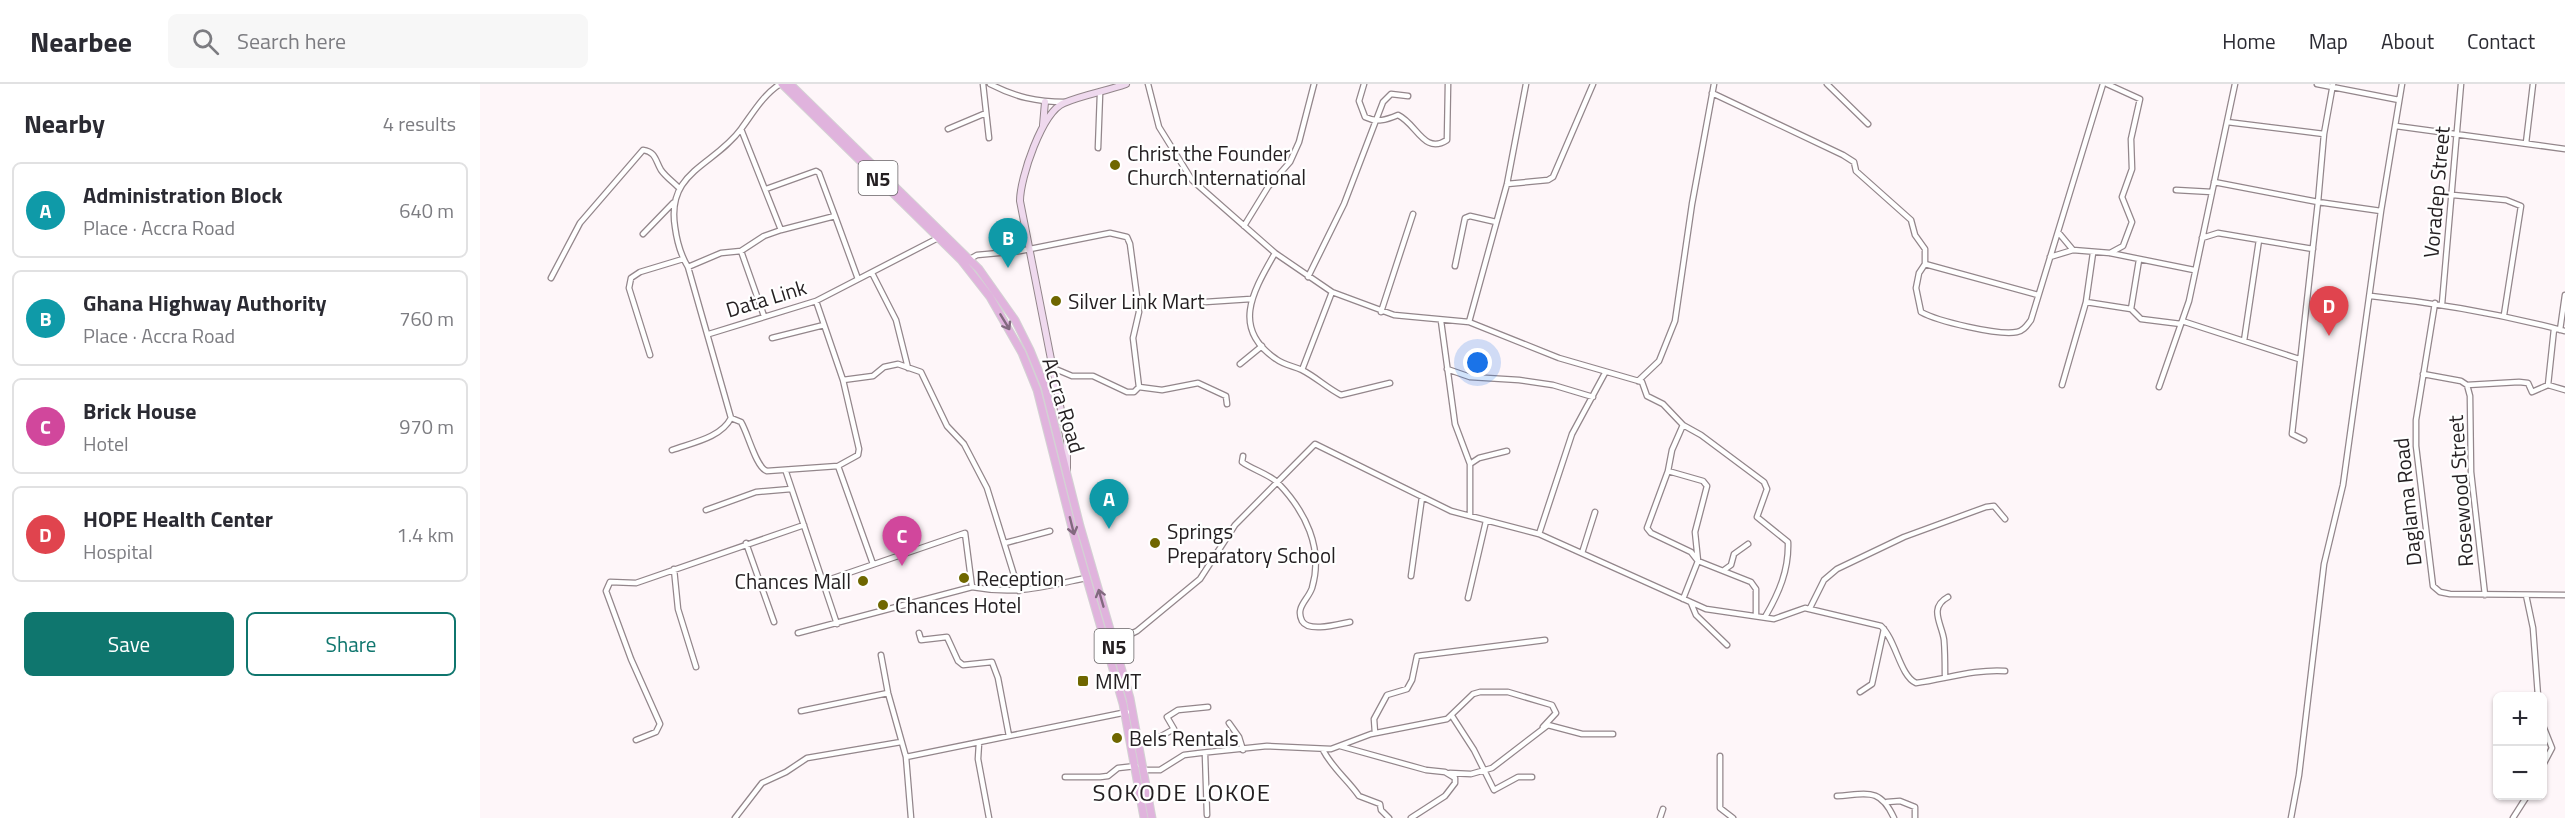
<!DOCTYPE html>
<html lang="en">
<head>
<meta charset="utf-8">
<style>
  body { margin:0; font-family:"Titillium Web",sans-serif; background:#f7f7f7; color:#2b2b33 }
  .controls { position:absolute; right:18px; bottom:18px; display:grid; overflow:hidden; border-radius:9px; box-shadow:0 2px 4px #0004 }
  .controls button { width:54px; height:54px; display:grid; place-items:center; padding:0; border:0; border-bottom:2px solid #e1e1e2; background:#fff; color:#2b2b33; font:30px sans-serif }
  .you { position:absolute; left:998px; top:279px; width:21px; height:21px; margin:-15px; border:4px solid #fff; border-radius:50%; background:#1a73e8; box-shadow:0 0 0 9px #1a73e833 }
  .badge { display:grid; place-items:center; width:39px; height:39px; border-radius:50%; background:#0f766e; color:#fff; font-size:20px; font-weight:700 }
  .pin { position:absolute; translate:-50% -50px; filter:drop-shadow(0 2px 3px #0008) }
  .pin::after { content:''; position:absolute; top:32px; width:21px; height:18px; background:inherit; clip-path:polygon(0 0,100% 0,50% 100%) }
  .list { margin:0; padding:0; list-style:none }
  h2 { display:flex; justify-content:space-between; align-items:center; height:78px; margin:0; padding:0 24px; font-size:26px }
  h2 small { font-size:20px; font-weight:400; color:#7c7c81 }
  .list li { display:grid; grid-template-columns:39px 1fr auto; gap:18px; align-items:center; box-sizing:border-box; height:96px; margin:0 12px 12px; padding:0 12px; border:2px solid #e1e1e2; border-radius:9px }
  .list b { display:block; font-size:22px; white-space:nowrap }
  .list p { margin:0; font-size:20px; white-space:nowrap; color:#7c7c81 }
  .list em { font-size:20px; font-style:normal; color:#7c7c81 }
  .actions { display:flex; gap:12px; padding:18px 24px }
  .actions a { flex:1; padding:14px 0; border:2px solid #0f766e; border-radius:9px; text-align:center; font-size:21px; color:#0f766e }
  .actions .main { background:#0f766e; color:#fff }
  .icon { flex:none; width:33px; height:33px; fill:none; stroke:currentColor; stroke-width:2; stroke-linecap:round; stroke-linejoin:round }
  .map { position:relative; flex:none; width:2085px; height:734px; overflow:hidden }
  header { display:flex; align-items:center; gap:36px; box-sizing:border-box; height:84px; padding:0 30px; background:#fff; border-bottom:2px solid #e1e1e2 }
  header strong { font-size:28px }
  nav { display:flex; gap:33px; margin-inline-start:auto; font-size:21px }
  .search { width:420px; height:54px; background:#f7f7f7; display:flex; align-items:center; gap:15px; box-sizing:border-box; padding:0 21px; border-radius:9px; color:#7c7c81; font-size:22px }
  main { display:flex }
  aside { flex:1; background:#fff }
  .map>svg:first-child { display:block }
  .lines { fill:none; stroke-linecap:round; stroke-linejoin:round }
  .street-casing { stroke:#93868b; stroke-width:7 }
  .secondary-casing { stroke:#93868b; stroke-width:8 }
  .primary-casing { stroke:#d3d2d3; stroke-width:9 }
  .street { stroke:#fff; stroke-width:4.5 }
  .secondary { stroke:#efd9ee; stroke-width:6 }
  .primary { stroke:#e0b3dd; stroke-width:7 }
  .oneway { stroke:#82697f }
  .poi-dot { fill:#6f6700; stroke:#fff; stroke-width:2 }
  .labels { text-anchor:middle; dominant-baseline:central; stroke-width:4.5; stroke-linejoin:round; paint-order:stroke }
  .shield { fill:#fff; stroke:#666264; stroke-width:1.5 }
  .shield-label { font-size:20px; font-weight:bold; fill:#241f21 }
  .poi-label { font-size:21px; fill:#241f21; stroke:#fff; text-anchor:start }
  .street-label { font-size:21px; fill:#241f21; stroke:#fff }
  .quarter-label { font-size:24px; letter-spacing:1.5px; fill:#241f21; stroke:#fff }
</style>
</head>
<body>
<header>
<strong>Nearbee</strong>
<div class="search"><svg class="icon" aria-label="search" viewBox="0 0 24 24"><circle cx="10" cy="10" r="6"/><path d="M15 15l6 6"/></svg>Search here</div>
<nav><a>Home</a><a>Map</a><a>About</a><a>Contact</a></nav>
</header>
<main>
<aside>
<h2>Nearby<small>4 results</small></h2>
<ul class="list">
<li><span class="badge" style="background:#0f9aa8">A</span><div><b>Administration Block</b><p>Place · Accra Road</p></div><em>640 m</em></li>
<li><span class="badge" style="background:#0f9aa8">B</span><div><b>Ghana Highway Authority</b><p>Place · Accra Road</p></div><em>760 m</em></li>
<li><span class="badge" style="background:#d1479c">C</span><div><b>Brick House</b><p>Hotel</p></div><em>970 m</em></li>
<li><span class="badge" style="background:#e0444e">D</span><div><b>HOPE Health Center</b><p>Hospital</p></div><em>1.4 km</em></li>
</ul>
<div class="actions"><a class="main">Save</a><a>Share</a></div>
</aside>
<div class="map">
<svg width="2085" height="734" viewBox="0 0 2085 734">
  <rect width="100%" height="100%" fill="#fef6f9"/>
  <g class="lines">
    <g class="street-casing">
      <path id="street" d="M300 0C283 11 273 29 261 45 234 82 186 87 195 143 197 158 200 170 208 183L241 169 261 167 284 152 301 146
        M503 0 509 54
        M510 0C535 13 557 18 585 18
        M668 0 679 43 712 96 795 169 852 208 914 231 989 238 1079 274 1162 298 1167 312 1183 320 1203 341 1192 366 1188 387 1223 397 1227 402 1215 448 1218 477 1203 515
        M884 0 879 17 885 33C897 39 906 36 918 31 937 40 944 71 967 56L968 0
        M1347 0 1388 40
        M1627 0 1660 15 1651 55 1652 85 1642 113 1652 138 1643 162 1630 169
        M1837 0 1919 16
        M1853 0 1844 50 1838 118 1901 127
        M1232 9 1363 71 1374 78 1376 87 1431 136 1435 151 1445 165V180L1439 189 1436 204 1441 228C1457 237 1519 252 1537 248 1544 247 1547 241 1551 236L1623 0
        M1747 38 1844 50
        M1916 42 2085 65
        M261 45 301 146 355 132 378 195
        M468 45 506 29
        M2046 59 2053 0
        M618 64 620 10
        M1734 98 1838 118 1812 350 1824 356
        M1027 100 1068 96 1073 93 1113 0
        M286 105 336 87 339 89 355 132
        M1696 106 1732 108
        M1973 111 2026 116 2041 122 2024 231
        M764 142 788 103 810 78 819 58 834 0
        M1578 148 1593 166 1630 169 1714 186
        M163 150 193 119
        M1722 154 1738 149 1833 165
        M261 167 284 232
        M795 169C774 206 750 244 796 275 804 281 813 282 822 286 836 293 847 304 861 311L910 299
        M1570 173 1593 166
        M490 175 497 171 540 167 630 149 647 153 650 160 659 228 653 254 659 303
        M1659 176 1651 225 1661 235 1701 240
        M1445 180 1558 211
        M975 182 985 134 990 132 1016 138
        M392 189 416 236 428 284
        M828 193 864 120 903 18 911 10 928 12
        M71 194 100 139 163 66C176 68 175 76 181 86 185 92 193 98 198 103
        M1891 212C1957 219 2021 230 2085 247
        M725 218 771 215
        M1606 218 1651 225
        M1955 219 1936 336V362L1953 502 1960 508 1970 510 2085 511
        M1962 220 1981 0
        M901 228 933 130
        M961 237 975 340 990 380V431
        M1702 237 1819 275
        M989 238 1027 100 1046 0
        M2080 246 2085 211
        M229 250 336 217 460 153
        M292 254 344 241
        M1764 257 1779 156
        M170 271 149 204 151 194 160 188 203 175
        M760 280 782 262
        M573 284 592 292H613L647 308H654L659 303 682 306 718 299 746 312 747 320
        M967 285 990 293 1039 296 1073 301 1113 313
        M822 286 852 208
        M1943 290 1981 297 1987 301 2039 298 2048 299 2052 308 2068 301 2085 306
        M363 296 393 292 404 283 418 280 441 288 467 342 484 360 507 404 539 507
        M1158 297 1179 277 1195 237 1212 120 1234 0
        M1582 301 1606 218 1613 169
        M1987 301 1990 312 1991 388 2005 511
        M2068 301 2074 245
        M1679 303 1709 217 1755 0
        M251 334 261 338C268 349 276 384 287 387L358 382 378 371 379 365 363 296 336 217
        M1203 341 1221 351 1284 398 1287 405 1277 433 1308 458C1309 486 1299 509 1285 533
        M192 366C211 359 241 354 251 334L208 183
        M763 372 762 378C773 386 789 390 798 399 825 427 844 464 832 504 828 516 815 523 822 537 829 549 859 540 870 538
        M990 380 999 374 1027 367
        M358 382 393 480
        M1188 387 1167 444 1171 449 1211 468 1218 477 1271 498 1276 505V532
        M306 388 357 540
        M226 426 276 408 311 405
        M1059 450 1092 350 1125 289
        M266 459 294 538
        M525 459 570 447
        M1102 469 1115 428
        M194 485 198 525 216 583
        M1244 486 1251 481 1254 470 1268 460
        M931 492 942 413
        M345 497 485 449 492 503
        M2046 511 2053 544 2058 612
        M988 514 1006 437
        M1211 519 1216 531 1247 561
        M1330 524 1344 496 1357 485 1424 453 1506 423 1514 422 1525 435
        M318 549 492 503C536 511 563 503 606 494
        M439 549 441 556 467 553 478 577 483 581 512 578 518 594 529 652
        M631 560 657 547 720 495 755 441 835 360 971 427 1059 450 1226 525 1294 535 1325 524 1401 542C1416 556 1420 592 1436 599 1466 595 1494 585 1525 587
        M401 571 408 609 426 673 431 734
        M1465 591C1465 580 1465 568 1464 556 1462 540 1448 524 1468 513
        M1380 608 1392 600 1404 545
        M321 627 408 609
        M972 632 994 666 1014 706 1038 693H1052
        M749 639 759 653 763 666
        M2062 639 2072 664 2062 683
        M895 649 894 635 907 611 927 605 932 596 937 572 1065 556
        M156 656 176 648 180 640 151 575 126 507 130 498 156 499 324 441
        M659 656 676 655 694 645 687 633 698 626 728 623
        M499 659 498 675 509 734
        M860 662 946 686 965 688 975 694V699L965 712 931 734
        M843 666C853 685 868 696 879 712L900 720 901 726 909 734
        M725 670 727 731
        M1240 672V724L1253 734
        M426 673 647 628
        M665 686H680L704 671 720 669 787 662 851 665 891 650 967 635 993 610 1000 608H1028L1072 621 1076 629 1063 643
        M970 689 991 690 1012 684 1068 641 1102 650H1133
        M585 693H620L628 692 638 684 656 682
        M1357 712C1387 710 1400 703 1414 734
        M1407 718 1420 717 1435 723V734
        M255 734 282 699 306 688 327 674 421 658
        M1180 734 1183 725
        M1811 734 1819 691 1844 480 1863 401 1901 127 1922 0
        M2033 734 2047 712"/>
    </g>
    <g class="secondary-casing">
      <path id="secondary" d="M563 41 565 18
        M587 388V357L540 117C540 94 562 28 584 19 602 11 627 7 646 0"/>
    </g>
    <g class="primary-casing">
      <path id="primary" d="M302 0 481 176 510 213 542 269 557 306 592 444 643 620 664 734
        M310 0 499 185 535 236 550 266 565 303 600 442 650 614 672 734"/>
    </g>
    <use href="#street" class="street"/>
    <use href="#secondary" class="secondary"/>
    <use href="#primary" class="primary"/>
  </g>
  <defs><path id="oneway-shaft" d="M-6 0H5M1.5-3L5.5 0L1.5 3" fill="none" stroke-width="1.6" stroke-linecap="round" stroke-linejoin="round" transform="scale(1.5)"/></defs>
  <g class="oneway">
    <use href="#oneway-shaft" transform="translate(525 238) rotate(59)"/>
    <use href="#oneway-shaft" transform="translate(592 442) rotate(76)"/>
    <use href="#oneway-shaft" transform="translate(621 514) rotate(-106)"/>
  </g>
  <g class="poi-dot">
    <circle cx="635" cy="81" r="6"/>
    <circle cx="576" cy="217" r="6"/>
    <circle cx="675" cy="459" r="6"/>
    <circle cx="484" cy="494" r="6"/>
    <circle cx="383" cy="497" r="6"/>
    <circle cx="403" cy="521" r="6"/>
    <rect x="597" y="591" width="12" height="12" rx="3"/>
    <circle cx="637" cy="654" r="6"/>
  </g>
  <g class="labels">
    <g class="shield">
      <rect x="378.5" y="77" width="39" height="34" rx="4.5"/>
      <rect x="614.5" y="545" width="39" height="34" rx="4.5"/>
    </g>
    <g class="shield-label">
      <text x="398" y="94">N5</text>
      <text x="634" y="562">N5</text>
    </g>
    <g class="poi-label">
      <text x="647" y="69">Christ the Founder<tspan x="647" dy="24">Church International</tspan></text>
      <text x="588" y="217">Silver Link Mart</text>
      <text x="687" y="447">Springs<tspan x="687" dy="24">Preparatory School</tspan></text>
      <text x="496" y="494">Reception</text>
      <text x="371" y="497" text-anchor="end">Chances Mall</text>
      <text x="415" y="521">Chances Hotel</text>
      <text x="615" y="597">MMT</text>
      <text x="649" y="654">Bels Rentals</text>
    </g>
    <g class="street-label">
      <text transform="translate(1956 108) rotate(-85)">Voradep Street</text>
      <text transform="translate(286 214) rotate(-17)">Data Link</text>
      <text transform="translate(584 321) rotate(73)">Accra Road</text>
      <text transform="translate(1980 407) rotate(-94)">Rosewood Street</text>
      <text transform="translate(1927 418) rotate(-96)">Daglama Road</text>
    </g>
    <g class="quarter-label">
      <text x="702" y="708">SOKODE LOKOE</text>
    </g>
  </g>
</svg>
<div class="controls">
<button>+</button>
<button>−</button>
</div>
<div class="you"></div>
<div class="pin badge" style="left:629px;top:445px;background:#0f9aa8">A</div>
<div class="pin badge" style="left:528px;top:184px;background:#0f9aa8">B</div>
<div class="pin badge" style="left:422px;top:482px;background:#d1479c">C</div>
<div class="pin badge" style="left:1849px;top:252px;background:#e0444e">D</div>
</div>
</main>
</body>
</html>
